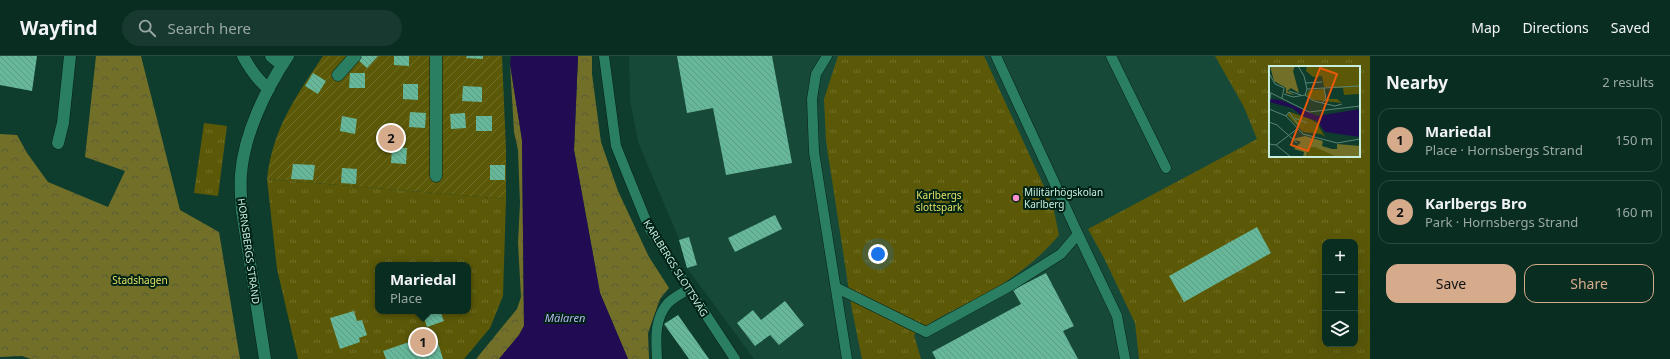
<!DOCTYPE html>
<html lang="en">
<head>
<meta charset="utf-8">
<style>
  body { margin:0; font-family:"Noto Sans",sans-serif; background:#18392f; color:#f1f3f6 }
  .controls { position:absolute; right:12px; bottom:12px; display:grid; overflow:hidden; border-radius:8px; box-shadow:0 4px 16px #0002 }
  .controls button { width:36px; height:36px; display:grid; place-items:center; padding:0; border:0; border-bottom:1px solid #2a4940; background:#0a2d22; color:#f1f3f6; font:20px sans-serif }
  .you { position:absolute; left:878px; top:198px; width:14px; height:14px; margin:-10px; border:3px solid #fff; border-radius:50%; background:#1a73e8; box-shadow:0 0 0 6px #1a73e833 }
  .badge { display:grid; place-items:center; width:26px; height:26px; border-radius:50%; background:#d6ab8b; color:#111; font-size:13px; font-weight:700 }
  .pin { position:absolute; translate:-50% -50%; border:2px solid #fff; box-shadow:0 1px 4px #0006 }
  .popup { position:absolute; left:375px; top:206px; width:96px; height:52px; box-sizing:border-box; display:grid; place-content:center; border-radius:8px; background:#0a2d22; filter:drop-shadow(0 1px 3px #0005); font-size:13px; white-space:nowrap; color:#99a8a5 }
  .popup b { font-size:15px; color:#f1f3f6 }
  .popup::after { content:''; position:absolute; left:50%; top:100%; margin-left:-8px; border:8px solid transparent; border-top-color:#0a2d22 }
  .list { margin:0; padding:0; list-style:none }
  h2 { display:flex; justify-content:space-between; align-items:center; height:52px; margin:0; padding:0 16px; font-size:17px }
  h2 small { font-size:13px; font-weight:400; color:#99a8a5 }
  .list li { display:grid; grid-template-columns:26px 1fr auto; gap:12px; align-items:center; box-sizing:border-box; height:64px; margin:0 8px 8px; padding:0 8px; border:1px solid #2a4940; border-radius:12px }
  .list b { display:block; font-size:15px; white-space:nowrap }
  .list p { margin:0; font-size:13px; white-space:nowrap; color:#99a8a5 }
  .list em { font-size:13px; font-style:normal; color:#99a8a5 }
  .actions { display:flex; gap:8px; padding:12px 16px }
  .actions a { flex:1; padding:9px 0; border:1px solid #d6ab8b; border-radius:12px; text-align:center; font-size:14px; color:#d6ab8b }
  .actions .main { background:#d6ab8b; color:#111 }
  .icon { flex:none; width:22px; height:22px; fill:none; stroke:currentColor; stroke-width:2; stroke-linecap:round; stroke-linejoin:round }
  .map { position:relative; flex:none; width:1370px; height:303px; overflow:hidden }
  header { display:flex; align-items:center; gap:24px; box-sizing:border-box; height:56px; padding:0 20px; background:#0a2d22; border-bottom:1px solid #2a4940 }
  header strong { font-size:19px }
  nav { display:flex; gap:22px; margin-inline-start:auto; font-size:14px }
  .search { width:280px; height:36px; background:#18392f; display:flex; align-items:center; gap:10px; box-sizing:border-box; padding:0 14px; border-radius:22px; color:#99a8a5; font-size:15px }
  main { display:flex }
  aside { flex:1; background:#0a2d22 }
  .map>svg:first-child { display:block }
  .built { fill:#174939; fill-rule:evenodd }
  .forest { fill:url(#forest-crowns) }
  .park { fill:url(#park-tufts); fill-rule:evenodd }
  .garden { fill:url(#garden-furrows) }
  .water { fill:#210c53 }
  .building { fill:url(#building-back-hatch) }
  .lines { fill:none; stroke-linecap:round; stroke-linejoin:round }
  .service-casing { stroke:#062017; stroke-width:11 }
  .minor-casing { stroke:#062017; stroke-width:13 }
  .service { stroke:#2a7f63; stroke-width:10 }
  .minor { stroke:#2a7f63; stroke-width:12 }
  .poi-dot { fill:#f98fc8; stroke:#002116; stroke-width:1.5 }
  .labels { text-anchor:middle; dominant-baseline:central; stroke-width:4; stroke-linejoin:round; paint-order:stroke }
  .poi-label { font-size:10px; fill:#c8efde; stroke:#002116; text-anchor:start }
  .park-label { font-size:10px; fill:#e3e062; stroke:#002116 }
  .street-label { font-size:10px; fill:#c8efde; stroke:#002116 }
  .water-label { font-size:11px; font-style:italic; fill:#bab6f4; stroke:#002116 }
  .inset-road { fill:none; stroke:#588474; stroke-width:1 }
  .view { fill:#e8590c; fill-opacity:0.15; stroke:#e8590c; stroke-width:2 }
  .inset-edge { fill:none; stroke:#c8efde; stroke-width:2 }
</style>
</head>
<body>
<header>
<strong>Wayfind</strong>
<div class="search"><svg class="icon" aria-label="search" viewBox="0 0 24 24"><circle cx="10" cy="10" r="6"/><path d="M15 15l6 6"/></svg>Search here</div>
<nav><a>Map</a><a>Directions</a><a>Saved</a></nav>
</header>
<main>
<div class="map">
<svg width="1370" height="303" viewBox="0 0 1370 303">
  <defs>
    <pattern id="forest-crowns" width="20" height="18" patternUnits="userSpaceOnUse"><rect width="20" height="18" fill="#727028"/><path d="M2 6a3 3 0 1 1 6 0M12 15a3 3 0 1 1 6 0" fill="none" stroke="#575c36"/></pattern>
    <pattern id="park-tufts" width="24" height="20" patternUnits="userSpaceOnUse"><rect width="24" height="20" fill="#5b5908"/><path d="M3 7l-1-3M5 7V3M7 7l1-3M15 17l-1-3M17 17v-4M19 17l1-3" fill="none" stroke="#71712c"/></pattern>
    <pattern id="garden-furrows" width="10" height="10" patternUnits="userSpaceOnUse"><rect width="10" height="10" fill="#5b5908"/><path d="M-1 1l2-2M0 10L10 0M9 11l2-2" fill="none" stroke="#71712c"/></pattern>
    <pattern id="building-back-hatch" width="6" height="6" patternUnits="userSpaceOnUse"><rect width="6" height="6" fill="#67b89a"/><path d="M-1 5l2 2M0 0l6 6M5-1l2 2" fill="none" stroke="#5c9c84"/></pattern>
  </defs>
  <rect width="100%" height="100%" fill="#0e3c2d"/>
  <path class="built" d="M629 0H1370V303H754L687 212 679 183 638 86 630 44ZM1270 11H1359V100H1270ZM1325 186H1355V288H1325Z"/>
  <path class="forest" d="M96 0H141L180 154 219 176 240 303H31L22 300 0 301V78L17 79 27 97 48 126 108 151 125 115 85 101Z
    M578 0H592V18L601 86 618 135 649 201 669 232 660 243 648 277 649 303H628L600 237 574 94Z
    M510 8 522 84 524 270 519 279 499 303H476L517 253 521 241 518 187 520 147 518 94 514 76Z"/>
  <path class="park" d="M838 0H984L1053 150 1059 179C1041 201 1015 221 991 235 965 250 936 260 914 279L921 303H862L852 254 826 85 824 43Z
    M1215 0H1370V303H1139L1135 267 1105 204 1088 173 1257 83 1244 51ZM1270 11H1359V100H1270ZM1325 186H1355V288H1325Z
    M204 67 227 70 218 140 194 137Z
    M267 123 506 143 503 240 490 272 464 303H298L277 213ZM378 209H468V255H378Z"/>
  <path class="garden" d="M323 0H502L506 94V143L267 123C273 72 295 42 323 0Z"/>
  <path class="water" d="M511 0H578L574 94 600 237 628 303H499L519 279 524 270 522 84 510 8Z"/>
  <path class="building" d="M0 0H37L32 35 0 29Z
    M357 0H378L367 12 356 2Z
    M394 0H409V10L394 9Z
    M467 0H483V3L466 2Z
    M677 0H772L792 107 726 119 713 52 687 57Z
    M313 17 326 25 318 38 305 30Z
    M350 17H365V32H349Z
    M403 28H418V44L403 43Z
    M463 30 482 31V46L462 45Z
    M410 56 426 57 425 72 409 71Z
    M465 57 466 72 451 73 450 58Z
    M342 60 357 63 355 78 340 75Z
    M476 60H492V75H476Z
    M392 91 407 92 406 108 391 107Z
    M293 108 315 109 313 124 291 123Z
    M490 109H505V124H490Z
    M342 112 357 113 356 128 341 127Z
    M775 159 782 173 735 196 728 182Z
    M1257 171 1271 197 1184 246 1169 220Z
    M689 181 697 209 687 212 679 184Z
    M1046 217 1074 270 1063 275 1078 303H936L932 296 1021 248 1013 234Z
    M785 245 804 269 779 289 770 279 755 290 737 267 753 254 761 264Z
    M354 255 357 265 362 264 367 279 359 282 360 286 340 293 330 262Z
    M422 255H440L444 265 427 271Z
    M678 259 709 303H689L664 268Z
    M435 277 443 303H386L383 295Z"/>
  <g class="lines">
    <g class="service-casing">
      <path id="service" d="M604 0 616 90 649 172 735 303
        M827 0 816 18 812 43 814 96 847 303
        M1111 0 1166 112
        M1078 178 1117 260 1125 303
        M837 232 926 276 1010 230 1061 198 1078 178 996 0
        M657 303C656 283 654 263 668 247 674 241 682 237 689 233"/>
    </g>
    <g class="minor-casing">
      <path id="minor" d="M243 0C250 13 257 24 269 33
        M271 0 282 9
        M436 0V120
        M338 19 355 0
        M58 87 63 67 70 0
        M265 303 242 155C241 143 240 131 241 118 244 78 266 33 288 0"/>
    </g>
    <use href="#service" class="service"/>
    <use href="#minor" class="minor"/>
  </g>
  <circle class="poi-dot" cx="1016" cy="142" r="4"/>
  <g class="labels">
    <g class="poi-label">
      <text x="1024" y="136">Militärhögskolan<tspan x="1024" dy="12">Karlberg</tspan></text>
    </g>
    <g class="park-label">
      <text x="939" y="139">Karlbergs<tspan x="939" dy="12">slottspark</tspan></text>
      <text x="140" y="224">Stadshagen</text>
    </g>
    <g class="street-label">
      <text transform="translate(249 195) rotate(82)">HORNSBERGS STRAND</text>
      <text transform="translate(676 212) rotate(58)">KARLBERGS SLOTTSVÄG</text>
    </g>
    <g class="water-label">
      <text x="565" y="261">Mälaren</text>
    </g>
  </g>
  <g transform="translate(1269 10)">
    <rect width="91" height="91" fill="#0e3c2d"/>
    <path d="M1 0H26L24 5 30 27 22 22 18 25 26 29 17 27V22L5 15ZM36 70 54 75 53 80 63 83H68V78L91 80V91H68L39 84 37 91H34L35 86 25 83 32 76 23 73Z" fill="#727028"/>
    <path d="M38 0H91L90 28 75 29 74 22 55 21 53 10 44 11 37 5ZM55 23 57 33H68L73 37 44 34 37 29 40 24ZM41 53 48 57 56 71 52 68 34 66Z" fill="#5b5908"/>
    <path d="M21 46 41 53 34 66 18 49Z" fill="#5b5908"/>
    <path d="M41 81H46L68 91H37Z" fill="#5b5908"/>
    <path d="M0 33 12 34 48 50 91 43V71L56 66 48 55 33 50 23 42 0 36Z" fill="#210c53"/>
    <path class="inset-road" d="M29 0 35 10 38 23M0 7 6 18 15 22 13 32M37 17 53 16M55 22 90 20M20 25 32 29M0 26 40 46 91 40M15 28 24 31 36 29 38 23 55 22 57 33 53 37M36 29 45 35 66 40 73 38M0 39 2 27M0 43 17 50 34 68 68 77 91 73M17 50 20 46 30 60M26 52 38 57M0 56 8 59 28 77M0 78 7 79 22 91M7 79 28 63"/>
    <path class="view" d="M51 2 68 8 39 85 22 79Z"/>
    <rect width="91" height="91" class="inset-edge"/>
  </g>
</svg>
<div class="controls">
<button>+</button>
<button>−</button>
<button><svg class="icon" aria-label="layers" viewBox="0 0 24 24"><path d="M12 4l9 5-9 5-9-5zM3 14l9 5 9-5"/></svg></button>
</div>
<div class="you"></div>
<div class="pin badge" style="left:423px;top:286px">1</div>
<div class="popup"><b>Mariedal</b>Place</div>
<div class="pin badge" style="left:391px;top:82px">2</div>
</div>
<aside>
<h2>Nearby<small>2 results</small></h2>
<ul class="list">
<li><span class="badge">1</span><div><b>Mariedal</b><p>Place · Hornsbergs Strand</p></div><em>150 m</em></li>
<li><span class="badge">2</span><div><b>Karlbergs Bro</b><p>Park · Hornsbergs Strand</p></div><em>160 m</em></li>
</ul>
<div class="actions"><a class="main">Save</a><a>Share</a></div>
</aside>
</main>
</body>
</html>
